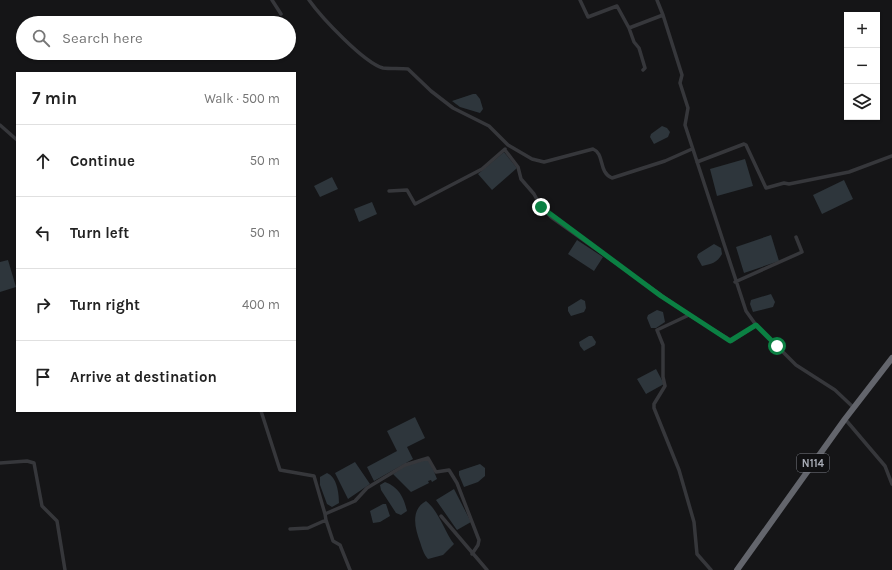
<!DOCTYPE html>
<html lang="en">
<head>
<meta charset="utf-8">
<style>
  body { margin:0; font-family:Karla,sans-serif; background:#f2f2f2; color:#222 }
  .controls { position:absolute; right:12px; top:12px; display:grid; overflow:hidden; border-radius:0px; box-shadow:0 1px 3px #0004 }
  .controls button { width:36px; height:36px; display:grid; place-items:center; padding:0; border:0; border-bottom:1px solid #e0e0e0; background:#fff; color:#222; font:20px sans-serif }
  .stop { position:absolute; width:12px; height:12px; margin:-9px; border:3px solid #0b8043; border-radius:50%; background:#fff }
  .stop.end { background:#0b8043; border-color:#fff; box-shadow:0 1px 4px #0008 }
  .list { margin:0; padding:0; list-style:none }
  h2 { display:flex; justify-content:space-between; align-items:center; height:52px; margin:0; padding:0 16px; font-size:17px }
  h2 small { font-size:13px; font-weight:400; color:#767676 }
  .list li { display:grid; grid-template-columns:26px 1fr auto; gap:12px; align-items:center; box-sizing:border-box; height:72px; padding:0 16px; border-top:1px solid #e0e0e0 }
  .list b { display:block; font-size:15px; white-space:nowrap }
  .list em { font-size:13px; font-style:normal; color:#767676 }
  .icon { flex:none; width:22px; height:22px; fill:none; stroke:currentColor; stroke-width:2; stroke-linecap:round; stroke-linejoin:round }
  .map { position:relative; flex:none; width:892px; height:570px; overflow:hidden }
  .search { position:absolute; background:#fff; box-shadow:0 1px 3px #0004; left:16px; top:16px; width:280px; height:44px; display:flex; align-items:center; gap:10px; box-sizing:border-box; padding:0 14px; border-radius:22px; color:#767676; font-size:15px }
  .panel { position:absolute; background:#fff; box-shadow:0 1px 3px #0004; left:16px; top:72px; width:280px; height:340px; border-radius:0px }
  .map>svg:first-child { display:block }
  .water { fill:#2e363c }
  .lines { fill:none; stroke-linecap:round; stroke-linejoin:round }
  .street { stroke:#36373b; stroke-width:3.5 }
  .highway { stroke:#63656c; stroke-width:6 }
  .route { stroke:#0b8043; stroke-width:5 }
  .labels { text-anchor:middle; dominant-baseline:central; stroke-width:3.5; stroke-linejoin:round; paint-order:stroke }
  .shield { fill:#101012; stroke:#7a7d85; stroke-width:1 }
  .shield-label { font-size:11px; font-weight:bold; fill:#a8acb6 }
</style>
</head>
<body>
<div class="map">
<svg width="892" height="570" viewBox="0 0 892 570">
  <rect width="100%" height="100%" fill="#151517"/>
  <path class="water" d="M473 94H476L480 99 483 109 480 113 460 107 452 101Z
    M662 126 667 128 670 132 668 137 654 144 650 137 651 134Z
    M504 152 517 168 492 190 478 174Z
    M745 159 753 186 717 196 710 169Z
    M332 177 338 189 320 197 314 186Z
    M844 180 853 199 822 214 813 195Z
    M372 202 377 214 359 222 354 209Z
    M771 235 779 261 744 273 736 247Z
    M577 240 603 257 594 271 568 254Z
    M714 244 721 248 722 254C717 263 711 264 702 266L697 257 698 254Z
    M8 260 16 287 0 292V262Z
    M771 294 775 302 773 307 753 312 750 304 751 300Z
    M581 299 585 301 586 308 584 312 571 316 568 311V307Z
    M657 310 663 312 665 322 656 328H651L647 318 648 315Z
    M589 336H592L596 342 595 345 584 351 580 346 579 342Z
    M656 369 664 384 646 394 637 379Z
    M415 417 425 438 407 447 413 459 374 481 367 467 397 451 387 431Z
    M429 459 437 479 432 482 431 480 428 481 429 483 411 492 393 474 405 466Z
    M355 462 370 484 348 499 335 473Z
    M480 464 485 468V476L478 482 464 487 459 475V471Z
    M327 473C337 477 339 493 339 503L332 507 327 504 320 485V477Z
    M385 482C399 487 404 498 407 511L401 515 396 513 381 490 380 485Z
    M454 489 471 522 457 530 436 500Z
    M426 501C439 511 444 531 454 544L443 555 428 559C424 555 422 548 420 542 415 528 410 510 426 501Z
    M383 504H386L390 516 380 522 373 523 370 511Z"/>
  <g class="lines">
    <path class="street" d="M272 0 281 14
      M309 0C321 17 364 63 383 68 391 69 400 68 408 69L431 91 453 108 489 126 508 145 532 159 544 162 593 149C605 154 598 172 612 178L665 161 692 149
      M580 0 588 17 617 6 629 28 663 15
      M657 0 663 15 682 75 680 83 688 108 685 125 746 311 756 325 796 365 835 390 853 407
      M629 28 634 42 639 48 645 68 643 70
      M0 125 17 140
      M505 150 518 167 521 179 534 194 541 207 551 217 689 315
      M697 162 744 144 746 145 766 188 784 183 789 184 849 172 892 156
      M389 191 407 190 415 204 482 169 505 149
      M735 282 802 252 796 237
      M261 411 280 470 314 476 325 514
      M845 419 885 466 892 484
      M0 463 27 461 34 463 42 506 57 521 65 570
      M441 516 487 570
      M326 520 333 541 340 545 350 570
      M290 529 308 528 326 520 325 514 355 501 367 488 405 465 428 458 436 472 449 470 457 483 479 540 478 545 472 554
      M711 570 697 554 694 522 679 470 654 408V404L665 386 663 377V345L657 330 689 315 732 341 756 325"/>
    <path class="highway" d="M737 570 845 419 892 358"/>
  </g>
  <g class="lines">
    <path class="route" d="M541 207 661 296 730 341 756 325 777 346"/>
  </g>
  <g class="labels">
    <rect class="shield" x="797" y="454" width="32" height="18" rx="3"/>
    <g class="shield-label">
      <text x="813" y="463">N114</text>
    </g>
  </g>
</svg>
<div class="controls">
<button>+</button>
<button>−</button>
<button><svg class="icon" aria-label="layers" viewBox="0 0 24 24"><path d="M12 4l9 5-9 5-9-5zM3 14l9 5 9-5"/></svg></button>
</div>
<div class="stop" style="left:777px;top:346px"></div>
<div class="stop end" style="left:541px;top:207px"></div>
<div class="search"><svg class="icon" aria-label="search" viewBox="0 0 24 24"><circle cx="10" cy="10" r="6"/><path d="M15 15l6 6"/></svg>Search here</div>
<section class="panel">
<h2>7 min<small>Walk · 500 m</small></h2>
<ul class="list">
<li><svg class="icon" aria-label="ahead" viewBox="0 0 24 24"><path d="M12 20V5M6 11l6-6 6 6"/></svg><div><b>Continue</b></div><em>50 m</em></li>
<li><svg class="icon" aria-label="left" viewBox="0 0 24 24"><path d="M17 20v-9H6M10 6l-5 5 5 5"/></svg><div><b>Turn left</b></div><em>50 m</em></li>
<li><svg class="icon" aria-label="right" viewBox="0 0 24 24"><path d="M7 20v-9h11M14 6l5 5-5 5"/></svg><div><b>Turn right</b></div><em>400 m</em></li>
<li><svg class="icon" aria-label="arrive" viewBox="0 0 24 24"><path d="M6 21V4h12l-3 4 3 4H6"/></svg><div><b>Arrive at destination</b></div></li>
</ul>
</section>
</div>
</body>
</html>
